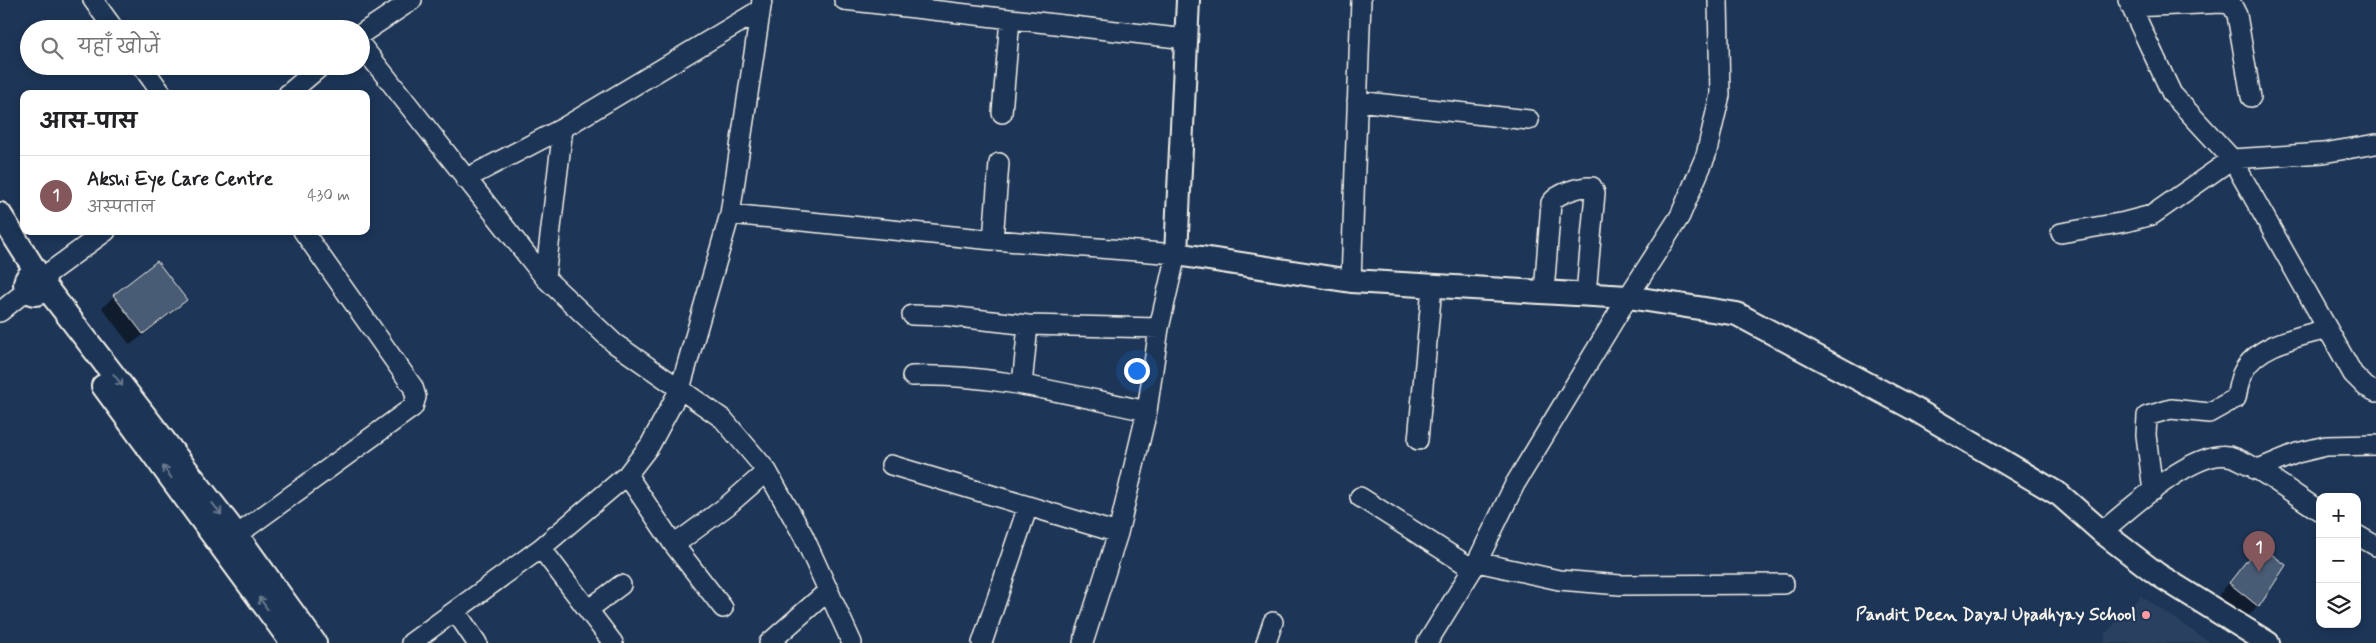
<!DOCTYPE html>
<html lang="hi">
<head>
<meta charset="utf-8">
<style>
  body { margin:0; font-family:Mynerve,"Playpen Sans Deva",sans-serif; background:#f6f6f6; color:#202124 }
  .controls { position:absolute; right:15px; bottom:15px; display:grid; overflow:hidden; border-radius:10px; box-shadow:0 2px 8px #0003 }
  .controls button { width:45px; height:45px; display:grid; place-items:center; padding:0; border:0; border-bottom:1px solid #e0e0e0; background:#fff; color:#202124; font:25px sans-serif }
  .you { position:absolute; left:1136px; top:370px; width:18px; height:18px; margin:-12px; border:4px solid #fff; border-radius:50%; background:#1a73e8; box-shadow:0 0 0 8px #1a73e833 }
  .badge { display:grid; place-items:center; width:32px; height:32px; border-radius:50%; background:#84575d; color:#fff; font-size:16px; font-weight:700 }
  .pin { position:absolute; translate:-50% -41px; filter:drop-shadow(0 1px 2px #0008) }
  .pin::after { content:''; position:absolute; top:26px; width:18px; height:15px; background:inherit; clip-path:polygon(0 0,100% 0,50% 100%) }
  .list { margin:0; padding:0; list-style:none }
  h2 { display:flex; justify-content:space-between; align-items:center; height:65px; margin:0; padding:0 20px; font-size:21px }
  h2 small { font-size:16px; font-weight:400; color:#757577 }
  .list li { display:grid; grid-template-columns:32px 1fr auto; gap:15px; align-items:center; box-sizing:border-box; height:80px; padding:0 20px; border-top:1px solid #e0e0e0 }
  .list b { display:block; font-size:19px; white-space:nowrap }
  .list p { margin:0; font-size:16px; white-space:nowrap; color:#757577 }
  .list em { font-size:16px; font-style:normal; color:#757577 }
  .icon { flex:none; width:28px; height:28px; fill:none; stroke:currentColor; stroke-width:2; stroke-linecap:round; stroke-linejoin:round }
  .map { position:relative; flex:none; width:2376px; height:643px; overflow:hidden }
  .search { position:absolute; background:#fff; box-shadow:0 2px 8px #0003; left:20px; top:20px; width:350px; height:55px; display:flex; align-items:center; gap:12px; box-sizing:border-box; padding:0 18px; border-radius:28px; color:#757577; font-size:19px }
  .panel { position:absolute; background:#fff; box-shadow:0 2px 8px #0003; left:20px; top:90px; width:350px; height:145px; border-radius:10px }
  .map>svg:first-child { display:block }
  .built { fill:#2a4060 }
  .shadow { fill:#0007 }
  .building { fill:#485b74; stroke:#f4f1e8 }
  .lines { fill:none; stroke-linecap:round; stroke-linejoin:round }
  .minor-casing { stroke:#f4f1e8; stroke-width:22 }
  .tertiary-casing { stroke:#f4f1e8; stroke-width:26 }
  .minor { stroke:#1d3557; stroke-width:19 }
  .tertiary { stroke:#1d3557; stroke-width:22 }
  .oneway { stroke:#68778a }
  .poi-dot { fill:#ff9aa2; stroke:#1d3557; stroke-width:2 }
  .labels { text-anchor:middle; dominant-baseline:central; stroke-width:4; stroke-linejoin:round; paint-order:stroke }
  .poi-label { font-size:18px; font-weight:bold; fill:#f4f1e8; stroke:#1d3557; text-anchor:end }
</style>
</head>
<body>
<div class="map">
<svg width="2376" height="643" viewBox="0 0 2376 643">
  <rect width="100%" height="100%" fill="#1d3557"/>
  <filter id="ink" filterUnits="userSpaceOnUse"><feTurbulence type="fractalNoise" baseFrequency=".02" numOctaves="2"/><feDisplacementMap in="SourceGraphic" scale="10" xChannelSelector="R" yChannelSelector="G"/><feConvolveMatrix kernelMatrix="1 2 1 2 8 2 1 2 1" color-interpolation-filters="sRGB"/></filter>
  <g filter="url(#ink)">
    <path class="built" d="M2141 596 2211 643H2105V634Z"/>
    <path class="shadow" d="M157 263 185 300 173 312 130 345 102 308 114 296Z
      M2259 547 2284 566 2258 606 2246 618 2218 596Z"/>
    <path class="building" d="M157 261 187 300 143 334 113 295Z
      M2259 545 2286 565 2259 607 2229 583Z"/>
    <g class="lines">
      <g class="minor-casing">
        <path id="minor" d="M93 0 114 29
          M844 0 1186 39
          M2128 0 2172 94 2232 159 2353 374 2366 387 2376 392
          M2131 7 2222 3 2232 5 2237 15 2251 97
          M361 34 412 0
          M361 45 545 278 614 343 723 419 767 471 803 535 852 643
          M142 66 162 94
          M288 94 321 66
          M1357 101 1529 120
          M1002 113 1010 19
          M465 179 563 128 760 10
          M730 214 993 240 1176 254 1159 328 1147 411 1118 533 1083 643
          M2061 233 2125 222 2152 215 2232 159 2323 153 2376 144
          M993 240 999 163
          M43 277 106 231
          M545 278 563 128
          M1351 281 1361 0
          M1544 292 1551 203C1557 193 1581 186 1592 187L1595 193 1586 294
          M0 312 27 290
          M912 315 948 316 1028 325 1159 328
          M912 376C991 373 1070 395 1147 411
          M1022 385 1028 325
          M1418 440 1432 287
          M891 465 1118 533
          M2256 470 2297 453 2326 446 2376 445
          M627 475 674 545 723 608
          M2153 491 2146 435 2147 416 2171 409 2209 413 2236 398C2238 390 2239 379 2243 372 2257 344 2299 337 2327 329
          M1360 497 1473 569
          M2102 532C2128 510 2193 450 2228 456 2247 458 2300 499 2320 511
          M237 535 413 407 416 397 413 387 303 231
          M2357 535 2376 546
          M674 545 727 506 767 471
          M541 548 613 643
          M1477 562 1559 580 1620 585 1784 584
          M589 609 621 585
          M456 612 477 643
          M411 643 541 548 627 475 650 445 680 389 730 214 762 0
          M769 643 829 590
          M982 643 1028 506
          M1266 643 1273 622
          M1427 643 1477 562 1515 484 1628 297 1680 216 1706 155 1720 95 1718 0"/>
      </g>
      <g class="tertiary-casing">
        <path id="tertiary" d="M1188 0 1176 254 1351 281 1628 297 1737 314 1916 410 2060 495 2102 532 2157 574 2268 643
          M0 214 37 273
          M25 284a10 10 0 1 1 20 0a10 10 0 1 1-20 0Z
          M45 286 237 535 315 643
          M103 386 292 643"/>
      </g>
      <use href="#minor" class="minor"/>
      <use href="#tertiary" class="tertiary"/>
    </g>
    <defs><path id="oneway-shaft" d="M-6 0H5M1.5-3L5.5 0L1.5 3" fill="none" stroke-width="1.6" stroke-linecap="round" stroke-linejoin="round" transform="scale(1.25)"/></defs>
    <g class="oneway">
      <use href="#oneway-shaft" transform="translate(118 380) rotate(52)"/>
      <use href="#oneway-shaft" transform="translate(167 472) rotate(-126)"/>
      <use href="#oneway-shaft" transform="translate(217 509) rotate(52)"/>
      <use href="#oneway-shaft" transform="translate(263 603) rotate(-126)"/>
    </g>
  </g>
  <circle class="poi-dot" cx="2146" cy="615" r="5"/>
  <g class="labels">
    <g class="poi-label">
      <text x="2136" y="615">Pandit Deen Dayal Upadhyay School</text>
    </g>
  </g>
</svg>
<div class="controls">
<button>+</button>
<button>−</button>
<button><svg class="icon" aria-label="layers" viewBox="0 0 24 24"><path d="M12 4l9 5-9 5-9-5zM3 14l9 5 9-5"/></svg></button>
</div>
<div class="you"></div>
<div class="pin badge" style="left:2259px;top:572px">1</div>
<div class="search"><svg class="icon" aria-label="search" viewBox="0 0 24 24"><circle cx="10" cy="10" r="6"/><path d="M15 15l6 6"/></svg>यहाँ खोजें</div>
<section class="panel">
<h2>आस-पास<small></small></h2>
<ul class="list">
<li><span class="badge">1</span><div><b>Akshi Eye Care Centre</b><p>अस्पताल</p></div><em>430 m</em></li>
</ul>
</section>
</div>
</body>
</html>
